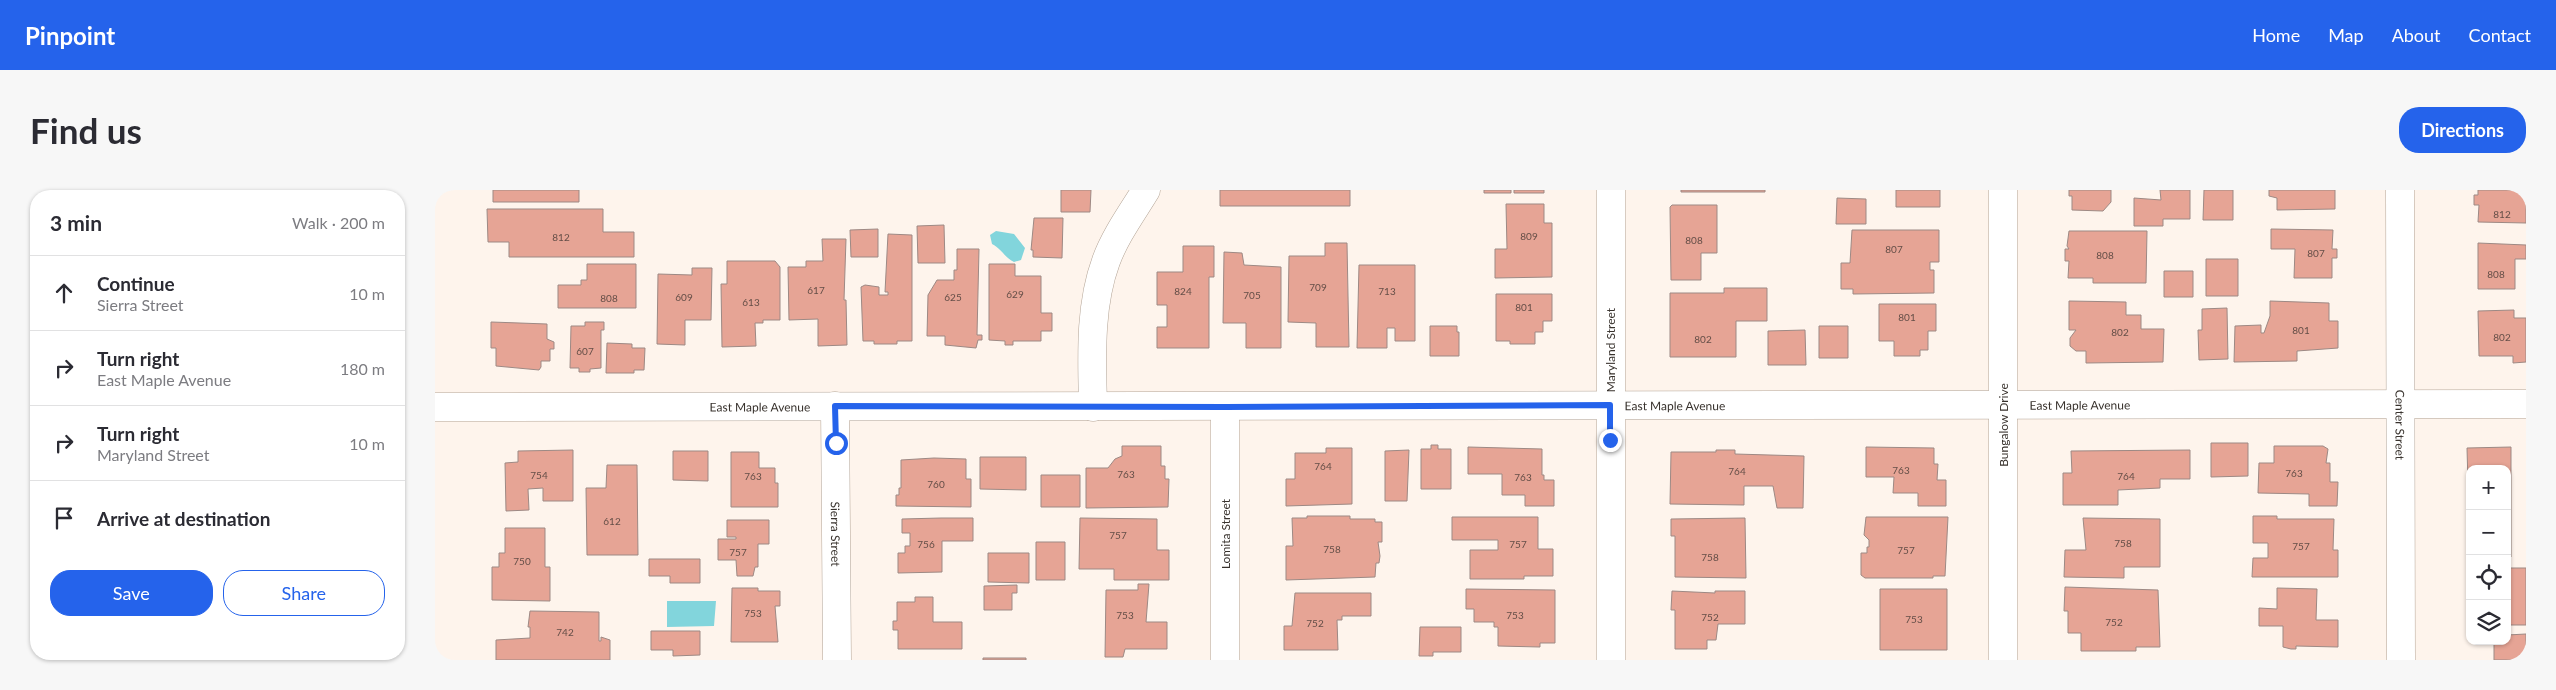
<!DOCTYPE html>
<html lang="en">
<head>
<meta charset="utf-8">
<style>
  body { margin:0; font-family:Lato,sans-serif; background:#f7f7f7; color:#2b2b33 }
  .controls { position:absolute; right:15px; bottom:15px; display:grid; overflow:hidden; border-radius:10px; box-shadow:0 1px 4px #0004 }
  .controls button { width:45px; height:45px; display:grid; place-items:center; padding:0; border:0; border-bottom:1px solid #e1e1e2; background:#fff; color:#2b2b33; font:25px sans-serif }
  .stop { position:absolute; width:15px; height:15px; margin:-11px; border:4px solid #2563eb; border-radius:50%; background:#fff }
  .stop.end { background:#2563eb; border-color:#fff; box-shadow:0 1px 5px #0008 }
  .list { margin:0; padding:0; list-style:none }
  h2 { display:flex; justify-content:space-between; align-items:center; height:65px; margin:0; padding:0 20px; font-size:21px }
  h2 small { font-size:16px; font-weight:400; color:#7c7c81 }
  .list li { display:grid; grid-template-columns:32px 1fr auto; gap:15px; align-items:center; box-sizing:border-box; height:75px; padding:0 20px; border-top:1px solid #e1e1e2 }
  .list b { display:block; font-size:19px; white-space:nowrap }
  .list p { margin:0; font-size:16px; white-space:nowrap; color:#7c7c81 }
  .list em { font-size:16px; font-style:normal; color:#7c7c81 }
  .actions { display:flex; gap:10px; padding:15px 20px }
  .actions a { flex:1; padding:11px 0; border:1px solid #2563eb; border-radius:20px; text-align:center; font-size:18px; color:#2563eb }
  .actions .main { background:#2563eb; color:#fff }
  .icon { flex:none; width:28px; height:28px; fill:none; stroke:currentColor; stroke-width:2; stroke-linecap:round; stroke-linejoin:round }
  .map { position:relative; flex:none; width:2091px; height:470px; overflow:hidden; border-radius:20px }
  header { display:flex; align-items:center; gap:30px; box-sizing:border-box; height:70px; padding:0 25px; background:#2563eb; color:#fff }
  header strong { font-size:24px }
  nav { display:flex; gap:28px; margin-inline-start:auto; font-size:18px }
  .intro { display:flex; align-items:center; justify-content:space-between; box-sizing:border-box; height:120px; padding:0 30px }
  h1 { margin:0; font-size:35px }
  .button { padding:12px 22px; border-radius:20px; background:#2563eb; color:#fff; font-size:18px; font-weight:700 }
  main { display:flex; gap:30px; padding:0 30px }
  aside { flex:1; background:#fff; border-radius:20px; box-shadow:0 1px 4px #0004 }
  .map>svg:first-child { display:block }
  .water { fill:#82d5dc }
  .building { fill:#e6a495; stroke:#9d8984 }
  .lines { fill:none; stroke-linecap:round; stroke-linejoin:round }
  .minor-casing { stroke:#b2a395; stroke-width:29 }
  .minor { stroke:#fff; stroke-width:28 }
  .route { stroke:#2563eb; stroke-width:6 }
  .labels { text-anchor:middle; dominant-baseline:central; stroke-width:4.5; stroke-linejoin:round; paint-order:stroke }
  .number-label { font-size:10px; fill:#644e47 }
  .street-label { font-size:12px; fill:#38322d; stroke:#fff }
</style>
</head>
<body>
<header>
<strong>Pinpoint</strong>
<nav><a>Home</a><a>Map</a><a>About</a><a>Contact</a></nav>
</header>
<div class="intro"><h1>Find us</h1><a class="button">Directions</a></div>
<main>
<aside>
<h2>3 min<small>Walk · 200 m</small></h2>
<ul class="list">
<li><svg class="icon" aria-label="ahead" viewBox="0 0 24 24"><path d="M12 20V5M6 11l6-6 6 6"/></svg><div><b>Continue</b><p>Sierra Street</p></div><em>10 m</em></li>
<li><svg class="icon" aria-label="right" viewBox="0 0 24 24"><path d="M7 20v-9h11M14 6l5 5-5 5"/></svg><div><b>Turn right</b><p>East Maple Avenue</p></div><em>180 m</em></li>
<li><svg class="icon" aria-label="right" viewBox="0 0 24 24"><path d="M7 20v-9h11M14 6l5 5-5 5"/></svg><div><b>Turn right</b><p>Maryland Street</p></div><em>10 m</em></li>
<li><svg class="icon" aria-label="arrive" viewBox="0 0 24 24"><path d="M6 21V4h12l-3 4 3 4H6"/></svg><div><b>Arrive at destination</b></div></li>
</ul>
<div class="actions"><a class="main">Save</a><a>Share</a></div>
</aside>
<div class="map">
<svg width="2091" height="470" viewBox="0 0 2091 470">
  <rect width="100%" height="100%" fill="#fef4ec"/>
  <path class="water" d="M561 41 579 44 590 58 586 70 579 72C569 67 567 59 557 54L555 45Z
    M232 411H281L279 436 232 437Z"/>
  <path class="building" d="M58 0H144V12H58Z
    M626 0H656L655 22H626Z
    M785 0H915V16H785Z
    M1049 0H1076V3H1049Z
    M1079 0H1109V3H1079Z
    M1246 0H1330V2H1246Z
    M1461 0H1505V17H1461Z
    M1634 0H1676V12L1668 21 1637 20V6H1634Z
    M1725 0H1755V29H1728V36H1699V8L1726 10Z
    M1769 0H1798V30H1768Z
    M1834 0H1900V19L1842 20V8L1834 6Z
    M2043 0H2091V33L2043 32 2044 15H2039V5H2043Z
    M1402 8 1431 9V34H1401Z
    M1071 14H1109V33H1117V87L1060 88V59H1072Z
    M1237 15H1282V63H1266V90H1236L1235 17Z
    M52 19H168V42H199V67H74V52H53Z
    M599 28H628L627 68 598 67V60H596Z
    M509 35 510 73H483L482 36Z
    M443 39V67H416L415 40Z
    M1836 39 1898 40 1897 59H1902V68H1897V88H1859L1860 59H1836Z
    M1417 40H1504V72H1495V80H1499V103L1418 104V99H1406V73H1415Z
    M1634 41H1712L1711 93H1658V88H1633L1634 71H1630V59H1634L1632 56Z
    M453 44 477 45V151H462V154H439V151H428L426 97 430 95 444 97V105H453V102H450Z
    M387 49H411L409 110H411L412 155 383 156V129L354 130 353 77H371V71H388Z
    M890 53H912L914 157H881V133L853 132 854 66H890Z
    M2043 53 2091 55V69H2080V99H2043Z
    M748 56H779V87H774V158H722V137H732V115H722V82H748Z
    M522 59H544L542 145H547V150H543L541 158 510 155V146H492L493 105 502 90H519V80H522Z
    M789 62 807 63 809 75 846 77V158H811V133H788Z
    M1771 69H1803V106H1771Z
    M292 71H340L345 77V130H328V133H320L321 156 287 157 286 94H292Z
    M152 74H201V118H123V95H146V90H152Z
    M554 74H580V86H606V123H617V141H606V151H578V155H570V151L554 150Z
    M924 75H980V151H960V138H952V158H922Z
    M257 78H277L276 130H250V155L222 154 223 84 257 85Z
    M1729 81H1758V107H1729Z
    M1289 98H1332V131H1301V167H1235V103H1289Z
    M1061 104H1117V131H1108V142H1100V154H1075V151H1061Z
    M1634 111 1691 112V125H1706V139H1729L1728 172 1651 173V161H1641L1635 156V148L1641 140H1634Z
    M1835 111 1894 113V131H1903V158L1862 161V171L1799 172 1800 136 1826 135V143H1829L1835 126Z
    M1444 114H1501V141H1493V160H1485V166H1459V151H1444Z
    M1792 118 1793 169 1764 170 1763 140H1767V119Z
    M2079 120V128H2091V172L2078 173V166H2044L2043 121Z
    M56 132 112 134V149L119 152V159H115V171H106V177L104 180 61 176V158H56Z
    M150 132H169V140H166V178L155 179V182H144V178H135L136 136H150Z
    M995 136H1022V142H1024V166H995Z
    M1384 136H1413V168H1384Z
    M1370 140 1371 175H1333V141Z
    M172 153 197 154V158H210L209 180H199V183H171Z
    M1776 253H1813V286L1776 287Z
    M996 255H1003V259H1016V299H986V259H996Z
    M687 256H726V276H730V289H734L733 317 651 318V278H673L680 269 687 266Z
    M1839 256H1888L1893 259 1891 273H1895V292H1903L1902 316H1874V304L1823 303 1824 273H1839Z
    M1033 257 1107 259V285H1109V290H1119V316H1090V305H1067V284H1033Z
    M1431 257 1499 258V274H1503L1502 290H1511V316H1483V303H1458L1459 287H1431Z
    M2076 257V367H2072V279H2035V294H2033L2032 258Z
    M891 258H917V314L851 316V289H860V263H891Z
    M138 260V311H108V298L93 299 94 320 71 321 70 273 83 272V261Z
    M974 260 972 311H950V261Z
    M1281 260H1300V264L1369 266 1368 318H1342L1338 296H1309V315L1235 314 1236 262H1281Z
    M1755 260V289H1725V298L1683 300V315H1628V283H1637L1636 261Z
    M238 261H273V291L238 290Z
    M296 262H324V278H340V293H343V317H296Z
    M545 267H591V300L545 299Z
    M499 268 531 269V289H536V317L461 316V305H464V298H466V270Z
    M172 275H202L203 365H152L151 298H171Z
    M606 285H645V317H606Z
    M2032 313H2035V367H2033Z
    M872 326H915V329H940V332H947V352H943L945 366 944 373H941L940 387 851 390V356H858L857 328H872Z
    M1818 326H1842V329H1899L1898 360H1903V387H1817L1818 368H1833V353H1818Z
    M1017 327H1103V359H1118V386H1089V389H1035V360H1063V350H1017Z
    M1431 327H1513L1510 386H1498V388H1430L1426 385V363H1432V357H1434V350L1429 345Z
    M506 328H538V351H507V382L463 383V363H470V356H475V343H467V329Z
    M645 328 722 329V360H734V390H679V379H644Z
    M1310 328 1311 388 1240 387V346H1236V329Z
    M1648 328 1725 329V377H1689V388L1629 387 1630 360H1651Z
    M292 330H334V354H323V377H320L318 386H302L301 370H283V349H301V347H292Z
    M70 338H110V377H115V411L57 410V377H64V363H70Z
    M601 352H630V390H601Z
    M553 363H594V393L553 392Z
    M214 369H265V393H235V386H214Z
    M2034 378H2035V405H2034Z
    M2072 378H2091V435H2072Z
    M703 394H714L711 432H732V459H690L688 467H670L671 400H703Z
    M582 395V403H577V420H549V396Z
    M1630 397 1723 400 1725 457H1701V461H1646V443H1633V421H1629Z
    M297 398H323V401H345V416H340L343 452H296Z
    M1842 398 1882 399 1881 430H1903V457L1861 456V459H1856L1848 457V436H1824V418L1842 419Z
    M1031 399 1120 400V453H1105V457L1063 456V437H1059V432H1039V419H1031Z
    M1445 399H1512V460H1445Z
    M1237 401 1280 403V401H1310V434H1283L1281 450H1272V459H1240V420H1236Z
    M860 403H936V426H907V430H902L903 460H849V436H857Z
    M480 407H498V432H527V459H463V440H458V431H462V412H480Z
    M95 421 164 422V451H166V447L175 450V470H61V450L95 448V437H93Z
    M985 437H1026V462H998V466H984Z
    M216 441H265V465L238 466V460H216Z
    M2091 444V470H2059V451H2072V445Z
    M548 468H591V470H548Z"/>
  <g class="lines">
    <g class="minor-casing">
      <g id="minor">
        <path d="M1568 0V470"/>
        <path id="s1" d="M1965 0 1966 470"/>
        <path id="s2" d="M400 216 402 470"/>
        <path id="s3" d="M0 217 2091 214"/>
        <path d="M658 217C657 169 654 117 671 71 680 46 697 23 711 0"/>
        <path d="M790 470V217"/>
        <path d="M1176 470V0"/>
      </g>
    </g>
    <use href="#minor" class="minor"/>
  </g>
  <g class="lines">
    <path class="route" d="M401 253 400 216 790 217 1175 215V250"/>
  </g>
  <g class="labels">
    <g class="number-label">
      <text x="2067" y="24">812</text>
      <text x="1094" y="46">809</text>
      <text x="126" y="47">812</text>
      <text x="1259" y="50">808</text>
      <text x="1459" y="59">807</text>
      <text x="1881" y="63">807</text>
      <text x="1670" y="65">808</text>
      <text x="2061" y="84">808</text>
      <text x="883" y="97">709</text>
      <text x="381" y="100">617</text>
      <text x="748" y="101">824</text>
      <text x="952" y="101">713</text>
      <text x="580" y="104">629</text>
      <text x="817" y="105">705</text>
      <text x="249" y="107">609</text>
      <text x="518" y="107">625</text>
      <text x="174" y="108">808</text>
      <text x="316" y="112">613</text>
      <text x="1089" y="117">801</text>
      <text x="1472" y="127">801</text>
      <text x="1866" y="140">801</text>
      <text x="1685" y="142">802</text>
      <text x="2067" y="147">802</text>
      <text x="1268" y="149">802</text>
      <text x="150" y="161">607</text>
      <text x="888" y="276">764</text>
      <text x="1466" y="280">763</text>
      <text x="1302" y="281">764</text>
      <text x="1859" y="283">763</text>
      <text x="691" y="284">763</text>
      <text x="104" y="285">754</text>
      <text x="318" y="286">763</text>
      <text x="1691" y="286">764</text>
      <text x="1088" y="287">763</text>
      <text x="501" y="294">760</text>
      <text x="177" y="331">612</text>
      <text x="683" y="345">757</text>
      <text x="1688" y="353">758</text>
      <text x="491" y="354">756</text>
      <text x="1083" y="354">757</text>
      <text x="1866" y="356">757</text>
      <text x="897" y="359">758</text>
      <text x="1471" y="360">757</text>
      <text x="303" y="362">757</text>
      <text x="1275" y="367">758</text>
      <text x="87" y="371">750</text>
      <text x="318" y="423">753</text>
      <text x="690" y="425">753</text>
      <text x="1080" y="425">753</text>
      <text x="1275" y="427">752</text>
      <text x="1479" y="429">753</text>
      <text x="1679" y="432">752</text>
      <text x="880" y="433">752</text>
      <text x="130" y="442">742</text>
    </g>
    <g class="street-label">
      <text transform="translate(1175 160) rotate(-90)">Maryland Street</text>
      <text stroke="none"><textPath href="#s3" startOffset="1645">East Maple Avenue</textPath></text>
      <text stroke="none"><textPath href="#s3" startOffset="1240">East Maple Avenue</textPath></text>
      <text stroke="none"><textPath href="#s3" startOffset="325">East Maple Avenue</textPath></text>
      <text transform="translate(1568 235) rotate(-90)">Bungalow Drive</text>
      <text stroke="none"><textPath href="#s1" startOffset="235">Center Street</textPath></text>
      <text stroke="none"><textPath href="#s2" startOffset="128">Sierra Street</textPath></text>
      <text transform="translate(790 344) rotate(-90)">Lomita Street</text>
    </g>
  </g>
</svg>
<div class="controls">
<button>+</button>
<button>−</button>
<button><svg class="icon" aria-label="locate" viewBox="0 0 24 24"><circle cx="12" cy="12" r="6"/><path d="M12 2v4M12 18v4M2 12h4M18 12h4"/></svg></button>
<button><svg class="icon" aria-label="layers" viewBox="0 0 24 24"><path d="M12 4l9 5-9 5-9-5zM3 14l9 5 9-5"/></svg></button>
</div>
<div class="stop" style="left:401px;top:253px"></div>
<div class="stop end" style="left:1175px;top:250px"></div>
</div>
</main>
</body>
</html>
